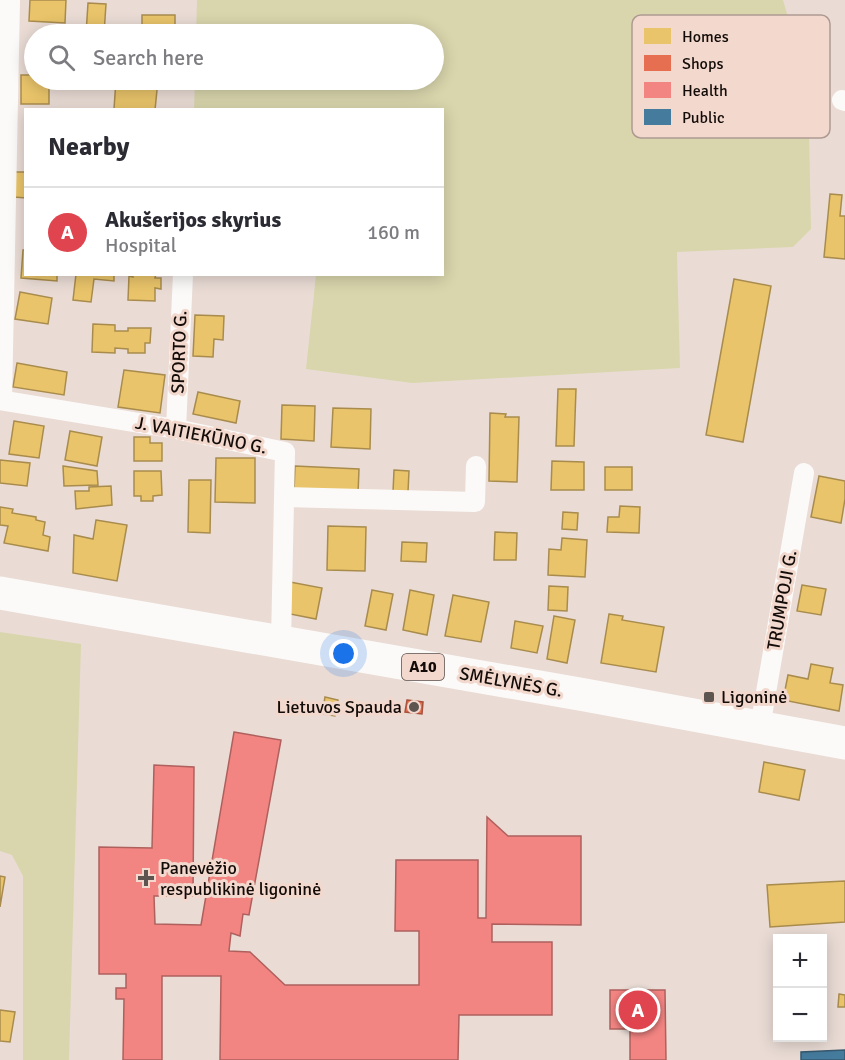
<!DOCTYPE html>
<html lang="en">
<head>
<meta charset="utf-8">
<style>
  body { margin:0; font-family:Signika,sans-serif; background:#f7f7f7; color:#2b2b33 }
  .controls { position:absolute; right:18px; bottom:18px; display:grid; overflow:hidden; border-radius:0px; box-shadow:0 3px 15px #0003 }
  .controls button { width:54px; height:54px; display:grid; place-items:center; padding:0; border:0; border-bottom:2px solid #e1e1e2; background:#fff; color:#2b2b33; font:30px sans-serif }
  .you { position:absolute; left:344px; top:654px; width:21px; height:21px; margin:-15px; border:4px solid #fff; border-radius:50%; background:#1a73e8; box-shadow:0 0 0 9px #1a73e833 }
  .badge { display:grid; place-items:center; width:39px; height:39px; border-radius:50%; background:#0f766e; color:#fff; font-size:20px; font-weight:700 }
  .pin { position:absolute; translate:-50% -50%; border:3px solid #fff; box-shadow:0 2px 6px #0006 }
  .list { margin:0; padding:0; list-style:none }
  h2 { display:flex; justify-content:space-between; align-items:center; height:78px; margin:0; padding:0 24px; font-size:26px }
  h2 small { font-size:20px; font-weight:400; color:#7c7c81 }
  .list li { display:grid; grid-template-columns:39px 1fr auto; gap:18px; align-items:center; box-sizing:border-box; height:90px; padding:0 24px; border-top:2px solid #e1e1e2 }
  .list b { display:block; font-size:22px; white-space:nowrap }
  .list p { margin:0; font-size:20px; white-space:nowrap; color:#7c7c81 }
  .list em { font-size:20px; font-style:normal; color:#7c7c81 }
  .icon { flex:none; width:33px; height:33px; fill:none; stroke:currentColor; stroke-width:2; stroke-linecap:round; stroke-linejoin:round }
  .map { position:relative; flex:none; width:845px; height:1060px; overflow:hidden }
  .search { position:absolute; background:#fff; box-shadow:0 3px 15px #0003; left:24px; top:24px; width:420px; height:66px; display:flex; align-items:center; gap:15px; box-sizing:border-box; padding:0 21px; border-radius:33px; color:#7c7c81; font-size:22px }
  .panel { position:absolute; background:#fff; box-shadow:0 3px 15px #0003; left:24px; top:108px; width:420px; height:168px; border-radius:0px }
  .map>svg:first-child { display:block }
  .green { fill:#d9d6ad }
  .homes { fill:#e9c46a; stroke:#a98c4d; stroke-width:1.5 }
  .shops { fill:#e76f51; stroke:#a7513b; stroke-width:1.5 }
  .health { fill:#f28482; stroke:#af605d; stroke-width:1.5 }
  .public { fill:#457b9d; stroke:#365970; stroke-width:1.5 }
  .lines { fill:none; stroke-linecap:round; stroke-linejoin:round }
  .street { stroke:#fcfaf9; stroke-width:20 }
  .highway { stroke:#fcfaf9; stroke-width:33 }
  .poi-dot { fill:#5e5450; stroke:#f2d8cd; stroke-width:2 }
  .labels { text-anchor:middle; dominant-baseline:central; stroke-width:6; stroke-linejoin:round; paint-order:stroke }
  .shield { fill:#f2d8cd; stroke:#564843; stroke-width:1.5 }
  .shield-label { font-size:16px; font-weight:bold; fill:#130b08 }
  .street-label { font-size:18px; fill:#130b08; stroke:#f2d8cd }
  .poi-label { font-size:18px; fill:#130b08; stroke:#f2d8cd; text-anchor:start }
  .key { fill:#f2d8cd; stroke:#af9a92; stroke-width:1.5 }
  .key-label { font-size:16px; fill:#130b08 }
</style>
</head>
<body>
<div class="map">
<svg width="845" height="1060" viewBox="0 0 845 1060">
  <rect width="100%" height="100%" fill="#eadcd5"/>
  <path class="green" d="M197 0H783L808 86 811 229 793 247 677 252 680 368 412 383 306 369 316 275H314L442 274V110H194L195 80H434V34H196Z
    M0 632 81 644 69 1060H23V876L12 855 0 851Z"/>
  <path class="homes" d="M30 0H66L65 23 29 21Z
    M88 3 106 4 104 34H86Z
    M142 15H175V34H142Z
    M21 75H34V80H49V104H21Z
    M116 80H158L155 110 114 109Z
    M15 172H26V198L14 197Z
    M830 194 842 195 840 216H845V259L824 257Z
    M23 250H26V274H57V281L21 278Z
    M76 274H114V281L94 279 91 302 73 300Z
    M133 274H156L155 278H161V289L155 288V301L128 300 129 276 133 277Z
    M734 279 771 286 743 442 706 435Z
    M20 292 52 298 48 324 15 319Z
    M195 315 224 316 223 340 214 339 213 357 193 356Z
    M93 324 115 325V331H128V328H151L150 343H145V353H128V349L115 348V353L92 352Z
    M17 363 67 372 64 395 13 387Z
    M124 370 165 375 160 413 118 407Z
    M558 389H576L574 446H556Z
    M198 392 240 401 236 423 193 414Z
    M282 405 315 406 314 441 281 439Z
    M333 408 371 409 370 449 331 447Z
    M490 413 506 414 505 417H519L517 482 489 481Z
    M14 421 44 426 39 458 9 454Z
    M70 431 102 437 97 466 65 460Z
    M134 437H150V443H162V461H134Z
    M216 458H255V503L215 502Z
    M0 460 30 463 27 486 0 483Z
    M552 461 584 462V490H551Z
    M63 466 97 471 98 485 64 486Z
    M295 466 359 469 358 494 294 491Z
    M605 467H632V490H605Z
    M394 470 409 471 408 492H393Z
    M134 471H161L162 495 153 496V501H141V496H134Z
    M819 476 845 481V499L841 523 811 517Z
    M189 480H211L210 533 188 532Z
    M111 486 112 505 76 509 75 491H89V487Z
    M620 506 640 507 639 533 607 532 608 517H619Z
    M0 507 13 509 12 513 36 517V520L45 522 43 535 50 537 48 551 4 543 8 526 0 525Z
    M563 512 578 513 577 530 562 529Z
    M96 520 127 525 117 581 73 573 74 535 93 539Z
    M328 526 366 527 365 571 327 570Z
    M495 532 517 533 516 560H494Z
    M562 538 587 540 585 577 548 575 549 549 561 550Z
    M402 542 427 543 426 562 401 561Z
    M290 582 322 588 316 619 285 613Z
    M802 585 826 589 821 615 797 611Z
    M549 586 568 587 567 611 548 610Z
    M372 590 393 594 386 630 365 626Z
    M410 590 434 595 427 635 403 630Z
    M453 595 489 602 481 642 445 636Z
    M609 614 623 616 622 620 664 627 656 672 601 663Z
    M554 616 575 620 567 663 547 659Z
    M515 621 543 626 537 653 511 648Z
    M811 664 833 668 830 683 843 685 839 711 783 700 788 675 808 679Z
    M325 697 338 700 335 716 322 714Z
    M764 762 805 770 799 800 759 792Z
    M0 876 5 877 0 907Z
    M845 881V922L770 927 767 885Z
    M839 994 845 995V1007H838Z
    M0 1010 15 1012 10 1042 0 1041Z"/>
  <path class="shops" d="M407 700 423 702 422 714 405 712Z"/>
  <path class="health" d="M234 732 281 740 249 915 243 914 240 936 231 933 229 951 250 952 285 985H419V931H395L396 860H478V918H486L487 817 508 836H581V925L492 924V942H552V1015H459L458 1060H220L221 976H162V1060H123L124 999H116V988H126V974H99V847L152 848 154 765 194 767 193 896H154L155 924 201 925Z
    M610 990H665L666 1060H630V1029H610Z"/>
  <path class="public" d="M845 1050V1060H801V1052Z"/>
  <g class="lines">
    <path class="street" d="M842 100 845 101
      M0 400 176 429 285 452 281 642
      M2 400 10 0
      M176 429 183 274
      M285 497 475 502 476 466
      M760 727 804 473"/>
    <path class="highway" d="M0 593 585 695 845 743"/>
  </g>
  <g class="poi-dot">
    <rect x="703" y="691" width="12" height="12" rx="3"/>
    <circle cx="414" cy="707" r="6"/>
    <path d="M143 869h6v6h6v6h-6v6h-6v-6h-6v-6h6z"/>
  </g>
  <g class="labels">
    <rect class="shield" x="402" y="654" width="42" height="26" rx="4.5"/>
    <g class="shield-label">
      <text x="423" y="667">A10</text>
    </g>
    <g class="street-label">
      <text transform="translate(179 352) rotate(-88)">SPORTO G.</text>
      <text transform="translate(201 435) rotate(11)">J. VAITIEKŪNO G.</text>
      <text transform="translate(782 600) rotate(-80)">TRUMPOJI G.</text>
      <text transform="translate(511 682) rotate(10)">SMĖLYNĖS G.</text>
    </g>
    <g class="poi-label">
      <text x="721" y="697">Ligoninė</text>
      <text x="402" y="707" text-anchor="end">Lietuvos Spauda</text>
      <text x="160" y="868">Panevėžio<tspan x="160" dy="21">respublikinė ligoninė</tspan></text>
    </g>
  </g>
  <rect x="632" y="15" width="198" height="123" rx="9" class="key"/>
  <rect x="644" y="28" width="27" height="16" fill="#e9c46a"/>
  <rect x="644" y="55" width="27" height="16" fill="#e76f51"/>
  <rect x="644" y="82" width="27" height="16" fill="#f28482"/>
  <rect x="644" y="109" width="27" height="16" fill="#457b9d"/>
  <g class="key-label">
    <text x="682" y="42">Homes</text>
    <text x="682" y="69">Shops</text>
    <text x="682" y="96">Health</text>
    <text x="682" y="123">Public</text>
  </g>
</svg>
<div class="controls">
<button>+</button>
<button>−</button>
</div>
<div class="you"></div>
<div class="pin badge" style="left:638px;top:1010px;background:#e0444e">A</div>
<div class="search"><svg class="icon" aria-label="search" viewBox="0 0 24 24"><circle cx="10" cy="10" r="6"/><path d="M15 15l6 6"/></svg>Search here</div>
<section class="panel">
<h2>Nearby<small></small></h2>
<ul class="list">
<li><span class="badge" style="background:#e0444e">A</span><div><b>Akušerijos skyrius</b><p>Hospital</p></div><em>160 m</em></li>
</ul>
</section>
</div>
</body>
</html>
